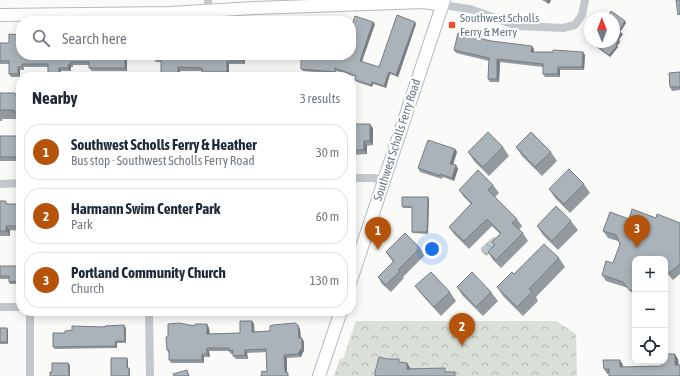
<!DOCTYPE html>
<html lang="en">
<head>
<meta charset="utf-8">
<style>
  body { margin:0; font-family:"Asap Condensed",sans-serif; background:#f6f6f7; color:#1f2937 }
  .controls { position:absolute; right:12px; bottom:12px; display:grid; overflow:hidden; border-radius:8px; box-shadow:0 2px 10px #0003 }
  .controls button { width:36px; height:36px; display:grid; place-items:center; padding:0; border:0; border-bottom:1px solid #e0e1e3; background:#fff; color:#1f2937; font:20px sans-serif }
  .compass { position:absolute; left:584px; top:12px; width:36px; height:36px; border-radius:50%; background:#fff; box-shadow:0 2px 10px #0003; rotate:359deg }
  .you { position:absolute; left:432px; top:249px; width:14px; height:14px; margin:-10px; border:3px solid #fff; border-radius:50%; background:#1a73e8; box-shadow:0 0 0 6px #1a73e833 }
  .badge { display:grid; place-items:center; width:26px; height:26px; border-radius:50%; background:#b45309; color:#fff; font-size:13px; font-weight:700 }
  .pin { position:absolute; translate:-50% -33px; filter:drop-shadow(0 1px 2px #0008) }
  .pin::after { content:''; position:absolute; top:21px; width:14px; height:12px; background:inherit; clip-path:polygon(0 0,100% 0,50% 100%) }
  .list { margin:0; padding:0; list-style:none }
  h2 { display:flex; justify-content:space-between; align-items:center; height:52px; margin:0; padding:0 16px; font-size:17px }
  h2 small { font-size:13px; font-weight:400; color:#747a83 }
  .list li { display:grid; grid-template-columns:26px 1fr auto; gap:12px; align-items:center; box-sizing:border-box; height:56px; margin:0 8px 8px; padding:0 8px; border:1px solid #e0e1e3; border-radius:16px }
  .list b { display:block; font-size:15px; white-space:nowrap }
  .list p { margin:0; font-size:13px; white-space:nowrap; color:#747a83 }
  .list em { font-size:13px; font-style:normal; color:#747a83 }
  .icon { flex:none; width:22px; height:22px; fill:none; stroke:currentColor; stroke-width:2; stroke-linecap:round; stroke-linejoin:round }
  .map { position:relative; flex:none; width:680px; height:376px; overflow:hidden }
  .search { position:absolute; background:#fff; box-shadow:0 2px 10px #0003; left:16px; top:16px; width:340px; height:44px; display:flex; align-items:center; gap:10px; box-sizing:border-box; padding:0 14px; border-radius:16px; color:#747a83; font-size:15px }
  .panel { position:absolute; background:#fff; box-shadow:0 2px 10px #0003; left:16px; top:72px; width:340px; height:244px; border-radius:16px }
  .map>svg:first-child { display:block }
  .park { fill:url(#park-crowns) }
  .water { fill:url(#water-waves) }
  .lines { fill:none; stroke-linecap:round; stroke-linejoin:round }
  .secondary-casing { stroke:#b3babf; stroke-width:14 }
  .street { stroke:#c3c8cc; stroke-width:8 }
  .secondary { stroke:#fff; stroke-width:12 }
  .wall { fill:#929a9f }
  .shaded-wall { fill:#777d82 }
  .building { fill:#aab3b9; stroke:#777d82 }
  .poi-dot { fill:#e4572e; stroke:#fff; stroke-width:1.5 }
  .labels { text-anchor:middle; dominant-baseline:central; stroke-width:4; stroke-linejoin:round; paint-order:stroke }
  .poi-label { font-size:12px; fill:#657683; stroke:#fff; text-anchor:start }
  .street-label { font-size:12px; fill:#657683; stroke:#fff }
</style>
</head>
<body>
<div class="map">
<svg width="680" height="376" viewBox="0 0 680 376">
  <defs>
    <pattern id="park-crowns" width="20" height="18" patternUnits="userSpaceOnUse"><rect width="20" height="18" fill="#dadfd7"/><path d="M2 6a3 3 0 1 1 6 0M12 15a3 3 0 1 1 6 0" fill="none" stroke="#b4b9b4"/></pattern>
    <pattern id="water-waves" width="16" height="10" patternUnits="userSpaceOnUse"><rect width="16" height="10" fill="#bbc7cb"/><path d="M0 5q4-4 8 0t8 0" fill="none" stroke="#9ca6aa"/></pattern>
  </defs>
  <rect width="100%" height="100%" fill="#fafaf8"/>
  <path class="park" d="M356 321H556L576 334 577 376H334L340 358 343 359Z"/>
  <path class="water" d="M495 237 499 242V244L488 255 486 256 481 251V248L492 238Z"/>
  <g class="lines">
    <g class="secondary-casing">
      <path id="secondary" d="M0 15 169 13 255 8 396 3 424 2 442 5
        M351 280 444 0
        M319 376 341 311"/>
    </g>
    <path class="street" d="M208 0V11
      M442 5 470 9 518 26 563 28 575 25 582 15 585 0
      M351 178H373L384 180
      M0 184 21 183
      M0 307H21
      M30 311V376
      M149 311 150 376"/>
    <use href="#secondary" class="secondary"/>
  </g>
  <path class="wall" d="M542 0H551L549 4Z
    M614 18 626 23 620 32 623 34 619 40 620 42 617 46 618 47 610 57 592 44 591 42Z
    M375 24 362 62 379 67 416 24 398 77 390 74 386 88 373 84 372 87 357 82 355 80 356 77 336 71V74L303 71 301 69 351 55Z
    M491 41 534 49V52H583L585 55 584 70H560V77H545L543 74V67L500 62 499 82H490L488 79 489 61 456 53 454 50Z
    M0 43 21 55 127 57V71H92L89 68V65H73V67H71V71H61V77H50L48 75V67H24V70H20V77H11L9 74V64H0Z
    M248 55 247 60H245V64H229V76H204L202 72V71H180V77H161V62H156L154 59Z
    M680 72V90L672 91 670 87Z
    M0 93H15L16 95H21V121L19 119H2V121H0Z
    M351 124 373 128V145L367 146V154L351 155Z
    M0 136H21V161H0Z
    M503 147 509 156 489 176 474 161 468 152Z
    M516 147 551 152 557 161 542 176 522 156Z
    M455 149 457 152 453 165H456L458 169 454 181 443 177 442 179 420 172 418 168Z
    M584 184 590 193 570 213 555 198 549 189Z
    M493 185 499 193 495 197 517 219 522 226 519 230 523 233 528 241 501 268 493 260 488 252 494 245 492 242 500 234 492 226 469 249 454 234 449 227 471 204 464 197 459 190Z
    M429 199 428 234 413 233 412 232V208H403L402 206Z
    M0 201 9 204H21V231L10 230V236H0Z
    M656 218 680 223V274L673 280 665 271V259H635V297L628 288 606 281 602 275 613 263 620 244 618 241 608 238 603 231 629 219Z
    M571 221 578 230 558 250 543 235 537 226Z
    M420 248 425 255 403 277 404 278 391 292 382 284 378 277 393 262 386 252Z
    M559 258 565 267 536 297 538 301 523 316 503 296 497 287 514 274Z
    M0 266H21V284H10L9 282V279H0Z
    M415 286 450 292 456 301 441 316 422 295Z
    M457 287 491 292 498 301 483 316 463 296Z
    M252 321 254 324V332L300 329 301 338H302L304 342V352H303L301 357 287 358V372H267L266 352 247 353 248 359H236L233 356V354H231L229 351H209L210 357H204V363H171L169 360V353L167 350 168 337 195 326 207 324 209 328 210 334 240 333Z
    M105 327 126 328V343H117V348L55 349 53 347 65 333 72 330Z
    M0 328 8 330V344H0Z
    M678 359 679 365 609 374H607L604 369 623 365V367L662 366Z"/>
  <path class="shaded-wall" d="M547 0H551L549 4 546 1Z
    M625 21 626 23 620 32 619 31Z
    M373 22 375 24 361 63 360 61Z
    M415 22 416 24 398 77 396 75Z
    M621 33 623 34 618 41 617 39Z
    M619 40 620 42 617 46 618 47 610 57 609 55Z
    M532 46 534 49 533 55 531 52Z
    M583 52 585 55 584 70 582 67Z
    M125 55 127 57V71L125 68Z
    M245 55H248L247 60 245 57Z
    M243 57 245 60V64L243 61Z
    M497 59 500 62 499 82 497 79Z
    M227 61 229 64V76L227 72Z
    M69 64 71 67V71L68 68Z
    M18 67 20 70V77L18 74Z
    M178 67 180 71V77H178Z
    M558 67 560 70V77L558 74Z
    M59 68 61 71V77L59 75Z
    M389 72 390 74 386 88 384 86Z
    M372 82 373 84 372 87 371 85Z
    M370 124 373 128V145L370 141Z
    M364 141 367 146V154L364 150Z
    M455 149 457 152 452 167 450 164Z
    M456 165 458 169 454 181 452 178Z
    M428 197 429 199 428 234 427 232Z
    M6 226 10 230V236L6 231Z
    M635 262V277L632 272Z
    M252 321 254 324 255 336 252 332Z
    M207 324 209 328 210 338 207 334Z
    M124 325 126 328V343L125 341Z
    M298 325 300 329 301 342 299 338Z
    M7 328 8 330V344L7 342Z
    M302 338 304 342V352L302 349Z
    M116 341 117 343V348L115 346Z
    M207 348 209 351 210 357 207 354Z
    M301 349 303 352 301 357 298 354Z
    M245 350 247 353 248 359 245 355Z
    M202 354 204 357V363L202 360Z
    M675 354 678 359 679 370 675 365Z
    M284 355 287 358V375L285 372Z
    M127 358 128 360V370L127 368Z
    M620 360 623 365V372L620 367Z
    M68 363 70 365V376H69Z
    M407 363 411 369H407Z
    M129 368 130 370V376H129Z"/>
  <path class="building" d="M676 0H680V14L678 15Z
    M611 11 625 21 619 31 621 33 617 39 619 40 616 45 617 46 609 55 591 42H614V18H606Z
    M397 15 415 22 396 75 389 72 384 86 372 82 371 85 355 80 356 76 335 68V72L301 69V55H351V28L355 16 373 22 360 61 379 67Z
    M458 33 491 41 532 46 531 52H553V50L583 52 582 67H558V74H543V64L497 59V79H488L489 58 454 50Z
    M9 34 21 35V55H125V68H89V62H71V64H69L68 68H59V75H48V64H22V67H18V74H9V61H0V43H9Z
    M154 55H245V57H243V61H227V72H202V68L178 67V77H161V59H154Z
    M680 72V87H670L669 73Z
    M127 74H139V77H127Z
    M219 76 249 77H219Z
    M0 93H15V95H21V112H14V110H0Z
    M351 124H370V141H364V150H351Z
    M488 132 503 147 483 167 468 152Z
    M531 132 551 152 535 167 516 147Z
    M0 136H21V157H0Z
    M428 140 455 149 450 164 456 165 452 178 440 174V176L418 168Z
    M569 169 584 184 564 204 549 189Z
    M478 170 493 185 488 190 517 219 512 223 523 233 496 260 488 252 495 245 492 242 501 233 487 219 464 241 449 227 472 203 459 190Z
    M402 197H428L427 232H412V207L402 206Z
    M0 201H6V204H21V226H6V231H0Z
    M556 206 571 221 552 241 537 226Z
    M632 209 656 218 657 214 680 223V264L668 274 665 270V259H644L637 257 636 259H635V262L632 272 635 276V287L630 291 623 282 602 275 606 261 613 263 620 244 616 235 603 231 610 212 629 219Z
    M405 233 420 248 398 270 400 271 386 285 378 277 394 261 386 252Z
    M544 244 559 258 529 289 532 292 517 307 497 287 512 272 514 274Z
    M0 266H21V281L9 282V276H0Z
    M431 272 450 292 434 307 415 286Z
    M472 272 491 292 476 307 457 287Z
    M240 321H252V332L270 331V326L273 325 295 323 298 325 299 338H302V349H301L298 354 284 355 285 372 288 373V376H261L262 371 267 372 266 349 245 350V355L233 356V350L229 351V348H207V354H202V360H169V350H167L166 337H168V324L179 323 195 326V324H207V334L240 333Z
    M124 325 125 341H116L115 346 53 347V333H65V331L72 330V326L105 327V326Z
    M0 328H7V342H0Z
    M665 354H675V365H680V376H609V369H604L603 360H620V367L662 366V361H665Z
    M379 357 387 359H399V362L407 363V369L445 368V372H455V376H375V372Z
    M111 358H127V368H129V376H111Z
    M52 363H68L69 376H50V372H52Z
    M187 370 189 376H174L173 374Z"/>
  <rect class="poi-dot" x="448" y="21" width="8" height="8" rx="2"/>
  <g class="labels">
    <g class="poi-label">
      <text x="460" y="18">Southwest Scholls<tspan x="460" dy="14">Ferry &amp; Merry</tspan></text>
    </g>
    <g class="street-label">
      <text transform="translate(397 140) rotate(-72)">Southwest Scholls Ferry Road</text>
    </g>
  </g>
</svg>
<div class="controls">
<button>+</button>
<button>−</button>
<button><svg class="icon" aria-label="locate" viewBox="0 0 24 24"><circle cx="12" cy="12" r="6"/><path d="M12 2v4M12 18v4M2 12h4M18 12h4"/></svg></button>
</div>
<svg class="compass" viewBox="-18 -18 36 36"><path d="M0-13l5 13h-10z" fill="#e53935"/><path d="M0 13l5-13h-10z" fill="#747a83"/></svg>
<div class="you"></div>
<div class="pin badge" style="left:378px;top:250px">1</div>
<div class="pin badge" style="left:462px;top:346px">2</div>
<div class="pin badge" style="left:637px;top:248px">3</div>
<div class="search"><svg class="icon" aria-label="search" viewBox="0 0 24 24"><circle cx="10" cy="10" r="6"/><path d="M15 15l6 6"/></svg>Search here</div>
<section class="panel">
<h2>Nearby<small>3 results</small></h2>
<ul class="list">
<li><span class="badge">1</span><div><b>Southwest Scholls Ferry &amp; Heather</b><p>Bus stop · Southwest Scholls Ferry Road</p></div><em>30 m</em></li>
<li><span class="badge">2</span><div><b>Harmann Swim Center Park</b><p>Park</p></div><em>60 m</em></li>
<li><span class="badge">3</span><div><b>Portland Community Church</b><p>Church</p></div><em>130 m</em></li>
</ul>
</section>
</div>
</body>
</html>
